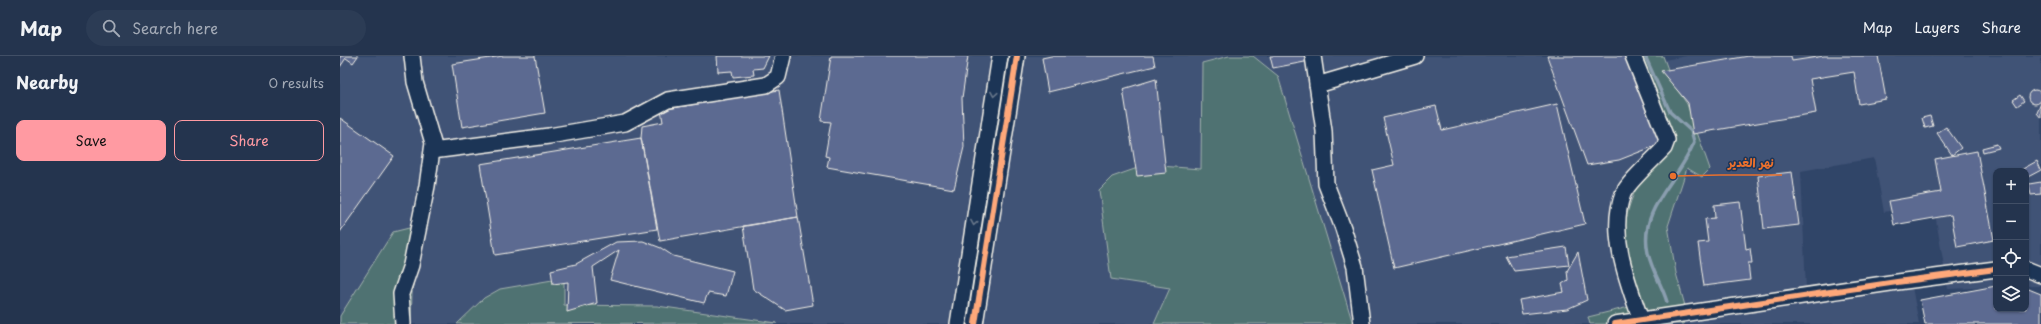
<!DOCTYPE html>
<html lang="en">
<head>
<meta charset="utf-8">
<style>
  body { margin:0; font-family:"Playpen Sans","Playpen Sans Arabic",sans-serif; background:#2c3c55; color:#f1f3f6 }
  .controls { position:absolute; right:12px; bottom:12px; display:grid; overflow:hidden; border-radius:8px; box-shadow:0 1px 3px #0004 }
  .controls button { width:36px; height:36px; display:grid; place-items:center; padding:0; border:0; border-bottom:1px solid #414f66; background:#24344e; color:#f1f3f6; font:20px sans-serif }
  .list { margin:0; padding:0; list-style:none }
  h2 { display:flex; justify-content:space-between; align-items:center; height:52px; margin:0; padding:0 16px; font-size:17px }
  h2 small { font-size:13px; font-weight:400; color:#a3aab6 }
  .actions { display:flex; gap:8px; padding:12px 16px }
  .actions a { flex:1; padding:9px 0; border:1px solid #ff9aa2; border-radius:8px; text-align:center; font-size:14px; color:#ff9aa2 }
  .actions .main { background:#ff9aa2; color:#111 }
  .icon { flex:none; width:22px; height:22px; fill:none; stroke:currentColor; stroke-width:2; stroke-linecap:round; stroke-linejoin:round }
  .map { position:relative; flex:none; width:1701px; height:268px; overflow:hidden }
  header { display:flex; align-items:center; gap:24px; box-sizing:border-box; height:56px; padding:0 20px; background:#24344e; border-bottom:1px solid #414f66 }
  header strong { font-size:19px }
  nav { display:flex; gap:22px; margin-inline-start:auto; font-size:14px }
  .search { width:280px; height:36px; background:#2c3c55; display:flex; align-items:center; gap:10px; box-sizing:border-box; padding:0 14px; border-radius:22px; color:#a3aab6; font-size:15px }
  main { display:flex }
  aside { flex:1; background:#24344e }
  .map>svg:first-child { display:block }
  .built { fill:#415376 }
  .green { fill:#507272; stroke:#a2b2ad }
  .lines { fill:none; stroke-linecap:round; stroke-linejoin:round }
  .stream { stroke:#8a9eaf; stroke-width:3.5 }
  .building { fill:#5c6a91; stroke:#f4f1e8 }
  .minor-casing { stroke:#f4f1e8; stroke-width:18 }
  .minor { stroke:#1d3557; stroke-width:15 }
  .cycleway-casing { stroke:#1d3557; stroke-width:8 }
  .cycleway { stroke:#fea87a; stroke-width:6 }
  .oneway { stroke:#68778a }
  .leader { fill:none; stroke:#ea702d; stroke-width:1.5 }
  .callout-dot { fill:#ea702d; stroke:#1d3557; stroke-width:1.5 }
  .callout-label { font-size:12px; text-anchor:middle; font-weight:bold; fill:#ea702d; stroke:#1d3557; stroke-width:3; stroke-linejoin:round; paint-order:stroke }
</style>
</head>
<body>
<header>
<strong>Map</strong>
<div class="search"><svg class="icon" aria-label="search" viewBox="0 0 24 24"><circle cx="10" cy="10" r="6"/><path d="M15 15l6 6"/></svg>Search here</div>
<nav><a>Map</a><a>Layers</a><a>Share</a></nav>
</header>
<main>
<aside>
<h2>Nearby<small>0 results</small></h2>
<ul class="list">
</ul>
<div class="actions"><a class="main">Save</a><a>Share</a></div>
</aside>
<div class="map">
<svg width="1701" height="268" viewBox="0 0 1701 268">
  <rect width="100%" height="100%" fill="#304568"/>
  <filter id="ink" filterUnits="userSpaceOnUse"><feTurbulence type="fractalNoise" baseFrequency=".025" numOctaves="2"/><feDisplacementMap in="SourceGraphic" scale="8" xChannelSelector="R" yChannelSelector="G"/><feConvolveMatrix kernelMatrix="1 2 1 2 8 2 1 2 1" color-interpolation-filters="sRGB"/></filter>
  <g filter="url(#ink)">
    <path class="built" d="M0 0H889L862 7 861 113 806 109 830 232 814 268H436L317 250 224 249V222L129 255 122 265 117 268H71L72 237 0 260Z
      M913 0H1292L1326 83 1287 162 1285 176 1293 251 1248 261 1250 268H1013L938 20Z
      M1347 0H1701V230H1686V115H1656V231L1608 233 1593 146 1544 156 1534 102 1461 115 1466 235 1572 231 1579 268H1344L1345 250 1336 217 1328 170 1347 112V48L1333 27 1324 4Z"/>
    <path class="green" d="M889 0H913L938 20 1013 268H814L830 232 771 223 759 134 772 121 806 109 861 113 862 7Z
      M1292 0H1323L1333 27 1347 48 1370 113 1362 121 1347 112 1328 170 1336 217 1345 250 1344 268H1250L1248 261 1293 250C1290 226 1285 201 1285 177 1285 142 1308 111 1326 83Z
      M81 169 72 237 71 268H0V260L53 176Z
      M224 222V249L317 250 437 267 117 268 144 242 160 233Z"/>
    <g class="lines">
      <path class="stream" d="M1305 0 1330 56 1351 75 1354 86C1340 125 1298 151 1308 197 1312 215 1322 229 1327 246"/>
    </g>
    <path class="building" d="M0 0H18L13 7 6 2 0 11Z
      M163 0H195L205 57 122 71 112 8Z
      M377 0H429L423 12 413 13 414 19 393 21 392 15 378 16Z
      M491 0H628L622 42 624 91 614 133 487 111 489 101 485 100 491 66 481 65Z
      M711 0H813L815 10 708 36 702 2Z
      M930 0H969L970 5 933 12Z
      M1207 0H1290L1325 86 1279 104 1247 109Z
      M1409 0H1451L1452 5 1484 0H1538L1546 43 1519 48 1514 16 1470 23 1476 57 1353 78 1348 47 1321 15Z
      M816 23 826 117 797 120 783 33Z
      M1688 41a7 7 0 1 1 14 0a7 7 0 1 1-14 0Z
      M439 34 458 161 320 185 301 82 302 70 323 66 321 54Z
      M1680 39 1684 45 1677 50 1673 44Z
      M1701 47V62L1697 57Z
      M1217 48 1245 168 1054 212 1032 114 1054 109 1043 62 1096 50 1102 74Z
      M1590 60 1593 70 1585 72 1582 62Z
      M0 62 54 100 0 176Z
      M1606 71 1621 92 1612 99 1597 77Z
      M301 82 317 173 155 199 140 108Z
      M1657 88 1659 92 1643 96 1642 92Z
      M1637 95 1654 184 1617 191 1611 159 1554 169 1549 145 1601 136 1595 103Z
      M1697 105 1701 114 1686 122V115H1679Z
      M1452 116 1459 169 1424 173 1418 120Z
      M1701 126V138L1691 139 1689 128Z
      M1400 146 1406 193 1410 192 1412 207H1408L1410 224 1364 230 1358 187 1368 186 1365 163 1375 162 1374 149Z
      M458 161 473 249 445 254 413 233 403 170Z
      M303 185 321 192 333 200 393 215 386 240 368 237 364 247 270 224 279 194 253 211 257 247 227 256 228 226 213 228 211 214 236 208 276 186Z
      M1226 191 1229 209 1174 215 1166 200Z
      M1238 196 1247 244 1227 253 1182 258 1179 244 1224 236 1222 228 1228 224 1227 215Z
      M1656 230V253H1686V232L1701 238V268H1585L1580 244Z"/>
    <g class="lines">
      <g class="minor-casing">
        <path id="minor" d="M973 0 984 75 986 128 1003 172 1015 211 1022 268
          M1293 0 1327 84 1324 92C1314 103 1287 127 1283 138 1268 177 1288 227 1301 264
          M977 29 1075 0
          M92 95 209 80 285 67 328 44 426 29 438 21 443 0
          M1686 213 1701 219
          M63 268 61 238 71 209 87 130 93 87 75 26 72 0
          M618 268 660 0
          M635 268 677 0
          M1275 268 1557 226 1656 213"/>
      </g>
      <use href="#minor" class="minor"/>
      <g class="cycleway-casing">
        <path id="cycleway" d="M635 268 677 0
          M1275 268 1557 226 1656 213"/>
      </g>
      <use href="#cycleway" class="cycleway"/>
    </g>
    <defs><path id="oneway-chevron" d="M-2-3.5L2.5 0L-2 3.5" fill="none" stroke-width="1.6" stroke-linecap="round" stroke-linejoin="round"/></defs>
    <g class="oneway">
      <use href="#oneway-chevron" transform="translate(654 38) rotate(99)"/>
      <use href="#oneway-chevron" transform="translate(634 167) rotate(99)"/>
    </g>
  </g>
  <path class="leader" d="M1333 120L1380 119H1442"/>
  <circle class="callout-dot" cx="1333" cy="120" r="4"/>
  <g class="callout-label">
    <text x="1411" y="111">نهر الغدير</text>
  </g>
</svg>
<div class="controls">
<button>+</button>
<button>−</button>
<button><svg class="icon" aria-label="locate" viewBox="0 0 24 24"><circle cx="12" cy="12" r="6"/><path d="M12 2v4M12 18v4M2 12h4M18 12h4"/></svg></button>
<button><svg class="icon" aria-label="layers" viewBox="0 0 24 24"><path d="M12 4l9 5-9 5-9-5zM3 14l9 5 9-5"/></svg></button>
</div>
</div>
</main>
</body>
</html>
